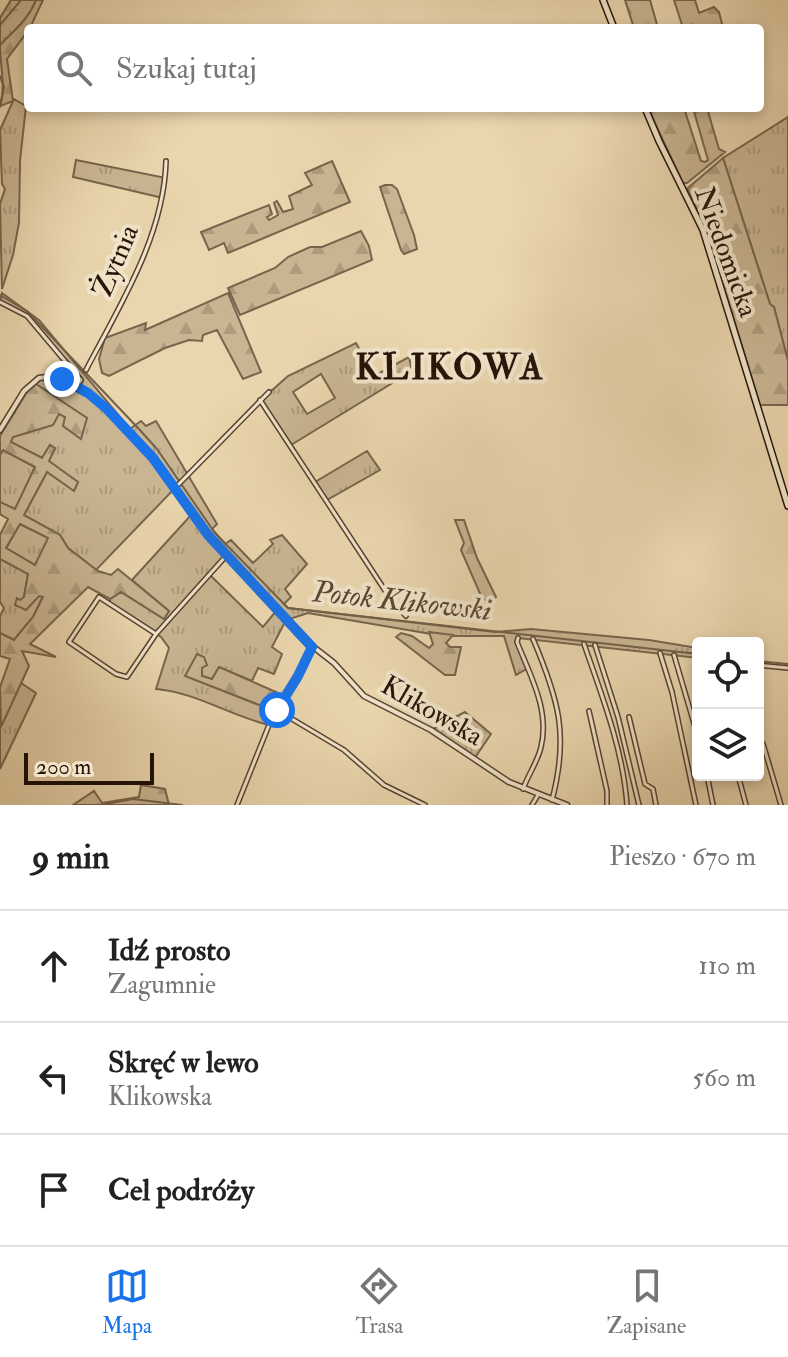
<!DOCTYPE html>
<html lang="pl">
<head>
<meta charset="utf-8">
<style>
  body { margin:0; font-family:"IM FELL Double Pica",serif; background:#f6f6f6; color:#222 }
  .controls { position:absolute; right:24px; bottom:24px; display:grid; overflow:hidden; border-radius:8px; box-shadow:0 4px 12px #0003 }
  .controls button { width:72px; height:72px; display:grid; place-items:center; padding:0; border:0; border-bottom:2px solid #e0e0e0; background:#fff; color:#222; font:40px sans-serif }
  .scale { position:absolute; left:24px; bottom:20px; width:130px; box-sizing:border-box; padding-left:8px; border:4px solid #261407; border-top:0; font-size:22px; line-height:28px; white-space:nowrap; color:#261407; -webkit-text-stroke:6px #f1e4ca; paint-order:stroke }
  .stop { position:absolute; width:24px; height:24px; margin:-18px; border:6px solid #1a73e8; border-radius:50%; background:#fff }
  .stop.end { background:#1a73e8; border-color:#fff; box-shadow:0 2px 8px #0008 }
  .list { margin:0; padding:0; list-style:none }
  h2 { display:flex; justify-content:space-between; align-items:center; height:104px; margin:0; padding:0 32px; font-size:34px }
  h2 small { font-size:26px; font-weight:400; color:#767676 }
  .list li { display:grid; grid-template-columns:52px 1fr auto; gap:24px; align-items:center; box-sizing:border-box; height:112px; padding:0 32px; border-top:2px solid #e0e0e0 }
  .list b { display:block; font-size:30px; white-space:nowrap }
  .list p { margin:0; font-size:26px; white-space:nowrap; color:#767676 }
  .list em { font-size:26px; font-style:normal; color:#767676 }
  .icon { flex:none; width:44px; height:44px; fill:none; stroke:currentColor; stroke-width:2; stroke-linecap:round; stroke-linejoin:round }
  .map { position:relative; flex:none; width:788px; height:805px; overflow:hidden }
  .search { position:absolute; background:#fff; box-shadow:0 4px 12px #0003; left:24px; right:24px; top:24px; height:88px; display:flex; align-items:center; gap:20px; box-sizing:border-box; padding:0 28px; border-radius:8px; color:#767676; font-size:30px }
  .sheet { height:440px; background:#fff }
  nav { display:flex; justify-content:space-around; align-items:center; box-sizing:border-box; height:112px; border-top:2px solid #e0e0e0; background:#fff; font-size:22px; color:#767676 }
  nav a { display:grid; justify-items:center; gap:4px }
  nav .on { color:#1a73e8 }
  .map>svg:first-child { display:block }
  .grass { fill:url(#grass-tufts); stroke:#78644c; stroke-width:2; fill-rule:evenodd }
  .forest { fill:url(#forest-firs); stroke:#78644c; stroke-width:2; fill-rule:evenodd }
  .wetland { fill:url(#wetland-marsh); stroke:#78644c; stroke-width:2 }
  .lines { fill:none; stroke-linecap:round; stroke-linejoin:round }
  .stream { stroke:#736149; stroke-width:2 }
  .minor-casing { stroke:#574431; stroke-width:6 }
  .tertiary-casing { stroke:#574431; stroke-width:7 }
  .secondary-casing { stroke:#261407; stroke-width:8 }
  .minor { stroke:#f1e4ca; stroke-width:3 }
  .tertiary { stroke:#f1e4ca; stroke-width:4 }
  .secondary { stroke:#f1e4ca; stroke-width:5 }
  .route { stroke:#1a73e8; stroke-width:10 }
  .labels { text-anchor:middle; dominant-baseline:central; stroke-width:8; stroke-linejoin:round; paint-order:stroke }
  .street-label { font-size:28px; fill:#261407; stroke:#f1e4ca }
  .water-label { font-size:30px; font-style:italic; fill:#5a4733; stroke:#f1e4ca }
  .district-label { font-size:36px; font-weight:bold; letter-spacing:2px; fill:#261407; stroke:#f1e4ca }
</style>
</head>
<body>
<div class="map">
<svg width="788" height="805" viewBox="0 0 788 805">
  <defs>
    <pattern id="grass-tufts" width="24" height="20" patternUnits="userSpaceOnUse" patternTransform="scale(2)"><rect width="24" height="20" fill="#c9b592"/><path d="M3 7l-1-3M5 7V3M7 7l1-3M15 17l-1-3M17 17v-4M19 17l1-3" fill="none" stroke="#ac9b7c"/></pattern>
    <pattern id="forest-firs" width="22" height="20" patternUnits="userSpaceOnUse" patternTransform="scale(2)"><rect width="22" height="20" fill="#c9b592"/><path d="M5 1l3.5 6h-7zM16 11l3.5 6h-7z" fill="#ac9b7c"/></pattern>
    <pattern id="wetland-marsh" width="20" height="14" patternUnits="userSpaceOnUse" patternTransform="scale(2)"><rect width="20" height="14" fill="#c9b592"/><path d="M1 5h8M5 5V1M11 12h8M15 12V8" fill="none" stroke="#ac9b7c"/></pattern>
  </defs>
  <rect width="100%" height="100%" fill="#ead6ae"/>
  <filter id="stains"><feTurbulence type="fractalNoise" baseFrequency=".0025" numOctaves="4"/><feColorMatrix values="0 0 0 0 .2 0 0 0 0 .09 0 0 0 0 .02 0 0 0 .5 -.17"/></filter>
  <radialGradient id="worn" r=".72"><stop offset=".6" stop-color="#630" stop-opacity="0"/><stop offset="1" stop-color="#630" stop-opacity=".3"/></radialGradient>
  <path class="grass" d="M14 99 26 106 20 161 19 223 13 255 2 289 0 204 5 189 2 184 0 130Z
    M788 117V361L774 307 770 304 723 158Z
    M76 160 166 178 163 198 73 177Z
    M2 293 39 320 130 429 141 421 146 426 156 421 217 524 212 529 225 544 231 540 253 563 273 544 270 540 282 535 307 564 285 589 291 597 284 604 288 608 495 632 531 629 649 640 698 648V658L518 638 517 642 528 668 516 675 504 636H443L308 613 286 620 272 647 282 654 274 674 258 668 252 681 219 667 212 679 202 676V668L186 676 269 709 276 692 284 697 269 725C231 716 195 692 156 689L169 648 161 637 110 603V599L121 592 163 618 169 611 132 580 193 513 175 488 96 570 68 548 60 535 24 515 47 472 74 490 78 482 48 461 55 449 50 445 42 458 10 442 13 437 53 425 58 414 87 419 33 383C48 371 62 380 77 387L80 380 27 316 0 302ZM226 557 277 610 263 627 210 575Z
    M356 343 374 376 409 357 412 371 291 445 261 400 288 376ZM321 374 335 398 307 414 293 392Z
    M3 450 35 467 15 510 0 502V455Z
    M367 451 380 470 327 500 315 482Z
    M20 524 49 538 35 565 6 548Z
    M0 558 28 574 24 597 15 606 39 595 43 596 33 617 14 640 0 633V616L4 608 0 602Z
    M21 683 36 693 0 769V726Z
    M465 712 491 734 474 759 435 732V727Z"/>
  <path class="forest" d="M36 0H43L30 28 7 59 13 101 0 106C6 85 0 66 0 45 14 30 28 20 36 0Z
    M625 0H650L658 28H634Z
    M674 0H695L699 13 714 7 719 12 723 28H683Z
    M648 108H684L701 161 705 162 708 160 693 108H707L719 149 725 152 687 183H683Z
    M723 158 770 304 774 307 788 361V405H760L706 228 688 191V188Z
    M332 161 350 202 228 253 224 243 209 250 201 232 269 205 272 214 267 217 269 220 278 215 274 203 277 201 283 212 293 209 289 196 312 185 305 173Z
    M385 185H392L397 189 414 235 417 249 404 254 401 250 380 187Z
    M361 231 369 246 372 260 240 315 228 288 275 268 288 257 310 247H322Z
    M228 293 261 372 243 379 217 330 203 335 202 341 189 340 165 348 109 376 102 373 99 359 105 338 146 323 145 330Z
    M33 382 87 418 81 439 63 426 65 417 59 414 53 425 13 437 11 442 42 458 50 445 55 448 49 461 78 482 74 491 47 472 24 515 60 535 68 548 98 571 111 575 118 569 169 611 164 619 121 592 110 599 88 587 30 644 56 657 22 651 29 666 1 727 0 687 10 659 0 656V633L14 640 33 617 43 597 39 596 26 610 15 605 17 598 20 600 24 597 28 574 0 559V535L8 519 0 514V502L15 509 35 467 3 450 0 455V436ZM20 524 48 538 35 565 6 548Z
    M455 520H464L477 558 496 597 489 603 481 596 461 550 464 543Z
    M429 632 453 635 446 643 450 647H461L455 675H445L396 637 401 633 412 636 429 648 433 644Z
    M197 654 204 657 207 665 202 668V676L212 679 219 667 276 692 270 709 185 676Z
    M141 785 165 789 169 805H73L94 791 102 803 139 797Z"/>
  <path class="wetland" d="M11 0H36C28 20 14 30 0 45V18Z"/>
  <g class="lines">
    <path class="stream" d="M0 25 21 0
      M0 76 4 87 0 107
      M0 295 27 311 138 428 157 449 215 533 288 608 698 654
      M758 661 788 664
      M100 805 133 799 182 805"/>
    <g class="minor-casing">
      <path id="minor" d="M0 302 27 316 81 380 77 386
        M86 370C120 305 164 236 166 161
        M260 400 390 598 406 616
        M175 488 269 392
        M156 634 99 597 69 642 116 674 127 677 156 634 226 556
        M518 638 517 642C530 675 550 710 541 747 538 761 528 775 523 789
        M533 639C559 700 569 736 552 800
        M584 644C602 696 623 749 627 805
        M595 645 618 717 639 805
        M660 653 672 692 696 805
        M674 655 698 737
        M758 665 788 668
        M277 710 344 750 384 785 425 805
        M589 711 607 791V805
        M629 717 645 784 653 789 656 805
        M763 744 781 805
        M707 775 713 805
        M738 775 746 805
        M237 805 269 725 298 676 312 647
        M532 805 538 795"/>
    </g>
    <g class="tertiary-casing">
      <path id="tertiary" d="M0 430 24 391 39 378 55 376 88 393 107 409 153 458 208 535 226 556 302 638 334 663 364 696 431 730 509 782 567 805"/>
    </g>
    <g class="secondary-casing">
      <path id="secondary" d="M603 0 614 28
        M645 108 659 141 703 230 788 506"/>
    </g>
    <use href="#minor" class="minor"/>
    <use href="#tertiary" class="tertiary"/>
    <use href="#secondary" class="secondary"/>
  </g>
  <g class="lines">
    <path class="route" d="M62 379 88 393 107 409 153 458 208 535 312 647 298 676 277 710"/>
  </g>
  <g class="labels">
    <g class="street-label">
      <text transform="translate(726 252) rotate(70)">Niedomicka</text>
      <text transform="translate(116 261) rotate(-67)">Żytnia</text>
      <text transform="translate(432 711) rotate(30)">Klikowska</text>
    </g>
    <g class="water-label">
      <text transform="translate(402 601) rotate(6)">Potok Klikowski</text>
    </g>
    <g class="district-label">
      <text x="450" y="367">KLIKOWA</text>
    </g>
  </g>
  <rect width="100%" height="100%" filter="url(#stains)"/>
  <rect width="100%" height="100%" fill="url(#worn)"/>
</svg>
<div class="controls">
<button><svg class="icon" aria-label="locate" viewBox="0 0 24 24"><circle cx="12" cy="12" r="6"/><path d="M12 2v4M12 18v4M2 12h4M18 12h4"/></svg></button>
<button><svg class="icon" aria-label="layers" viewBox="0 0 24 24"><path d="M12 4l9 5-9 5-9-5zM3 14l9 5 9-5"/></svg></button>
</div>
<div class="scale">200 m</div>
<div class="stop" style="left:277px;top:710px"></div>
<div class="stop end" style="left:62px;top:379px"></div>
<div class="search"><svg class="icon" aria-label="search" viewBox="0 0 24 24"><circle cx="10" cy="10" r="6"/><path d="M15 15l6 6"/></svg>Szukaj tutaj</div>
</div>
<section class="sheet">
<h2>9 min<small>Pieszo · 670 m</small></h2>
<ul class="list">
<li><svg class="icon" aria-label="ahead" viewBox="0 0 24 24"><path d="M12 20V5M6 11l6-6 6 6"/></svg><div><b>Idź prosto</b><p>Zagumnie</p></div><em>110 m</em></li>
<li><svg class="icon" aria-label="left" viewBox="0 0 24 24"><path d="M17 20v-9H6M10 6l-5 5 5 5"/></svg><div><b>Skręć w lewo</b><p>Klikowska</p></div><em>560 m</em></li>
<li><svg class="icon" aria-label="arrive" viewBox="0 0 24 24"><path d="M6 21V4h12l-3 4 3 4H6"/></svg><div><b>Cel podróży</b></div></li>
</ul>
</section>
<nav>
<a class="on"><svg class="icon" aria-label="map" viewBox="0 0 24 24"><path d="M3 6l6-2 6 2 6-2v14l-6 2-6-2-6 2zM9 4v14M15 6v14"/></svg>Mapa</a>
<a><svg class="icon" aria-label="directions" viewBox="0 0 24 24"><path d="M12 3l9 9-9 9-9-9zM9 14v-3h6M13 9l2 2-2 2"/></svg>Trasa</a>
<a><svg class="icon" aria-label="saved" viewBox="0 0 24 24"><path d="M7 4h10v16l-5-4-5 4z"/></svg>Zapisane</a>
</nav>
</body>
</html>
